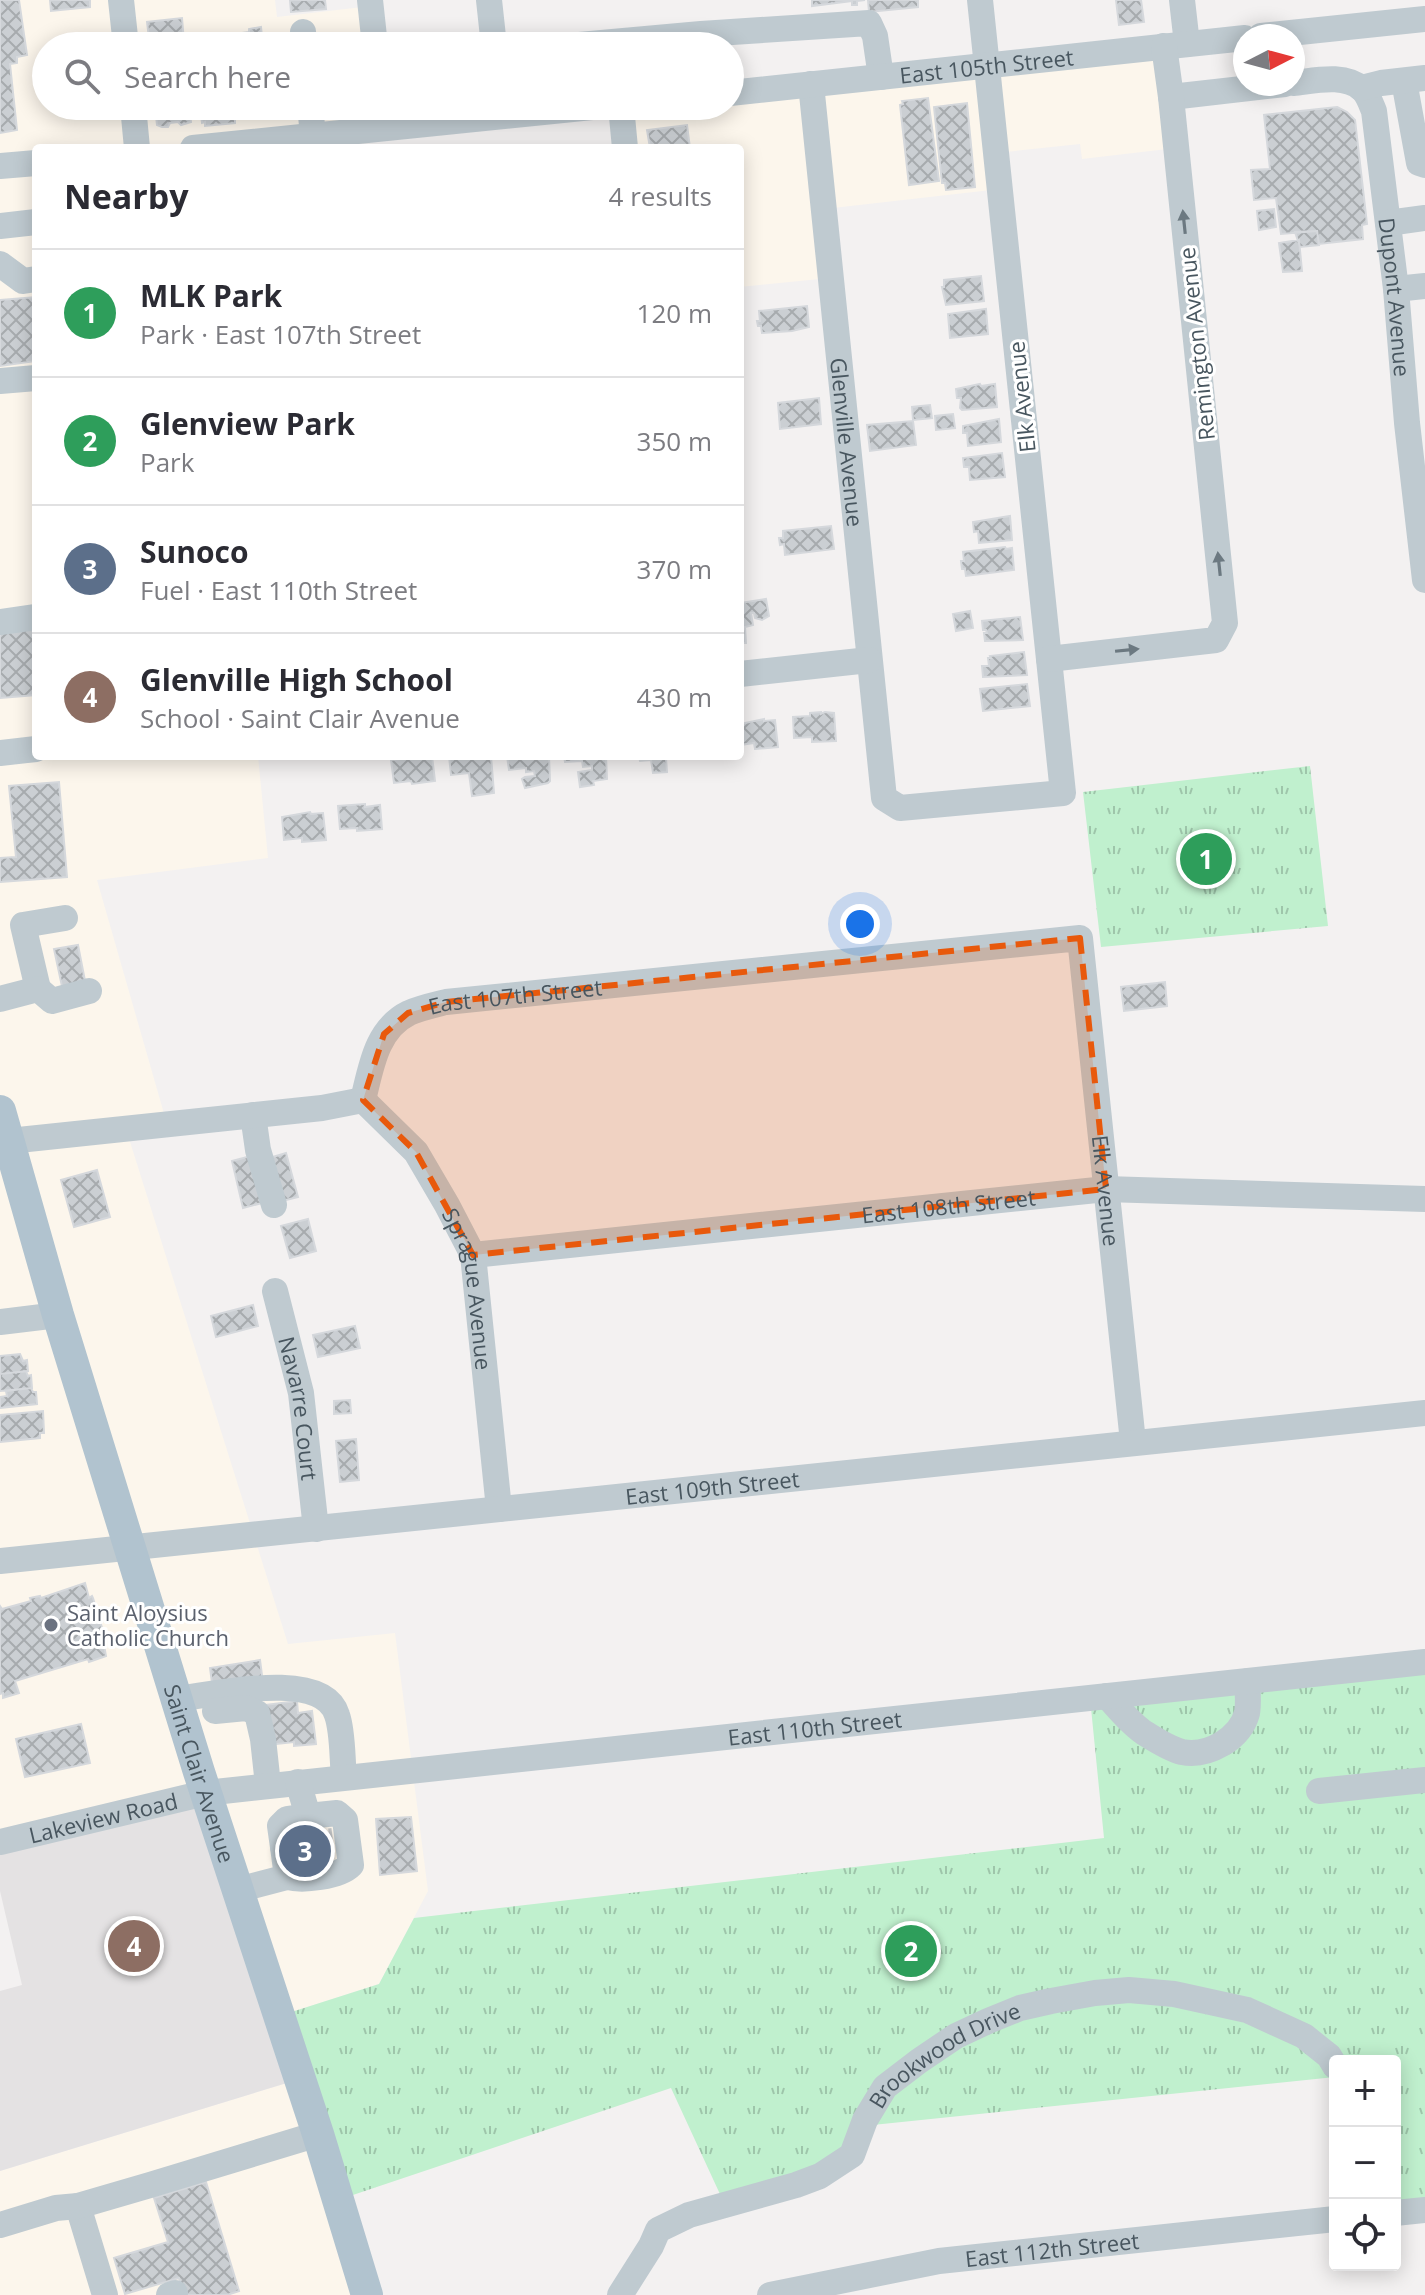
<!DOCTYPE html>
<html lang="en">
<head>
<meta charset="utf-8">
<style>
  body { margin:0; font-family:"Open Sans",sans-serif; background:#f2f2f3; color:#2b2b33 }
  .controls { position:absolute; right:24px; bottom:24px; display:grid; overflow:hidden; border-radius:8px; box-shadow:0 4px 20px #0003 }
  .controls button { width:72px; height:72px; display:grid; place-items:center; padding:0; border:0; border-bottom:2px solid #e1e1e2; background:#fff; color:#2b2b33; font:40px sans-serif }
  .compass { position:absolute; left:1233px; top:24px; width:72px; height:72px; border-radius:50%; background:#fff; box-shadow:0 4px 20px #0003; rotate:84deg }
  .you { position:absolute; left:860px; top:924px; width:28px; height:28px; margin:-20px; border:6px solid #fff; border-radius:50%; background:#1a73e8; box-shadow:0 0 0 12px #1a73e833 }
  .badge { display:grid; place-items:center; width:52px; height:52px; border-radius:50%; background:#d93025; color:#fff; font-size:26px; font-weight:700 }
  .pin { position:absolute; translate:-50% -50%; border:4px solid #fff; box-shadow:0 2px 8px #0006 }
  .list { margin:0; padding:0; list-style:none }
  h2 { display:flex; justify-content:space-between; align-items:center; height:104px; margin:0; padding:0 32px; font-size:34px }
  h2 small { font-size:26px; font-weight:400; color:#7c7c81 }
  .list li { display:grid; grid-template-columns:52px 1fr auto; gap:24px; align-items:center; box-sizing:border-box; height:128px; padding:0 32px; border-top:2px solid #e1e1e2 }
  .list b { display:block; font-size:30px; white-space:nowrap }
  .list p { margin:0; font-size:26px; white-space:nowrap; color:#7c7c81 }
  .list em { font-size:26px; font-style:normal; color:#7c7c81 }
  .icon { flex:none; width:44px; height:44px; fill:none; stroke:currentColor; stroke-width:2; stroke-linecap:round; stroke-linejoin:round }
  .map { position:relative; flex:none; width:1425px; height:2295px; overflow:hidden }
  .search { position:absolute; background:#fff; box-shadow:0 4px 20px #0003; left:32px; top:32px; width:712px; height:88px; display:flex; align-items:center; gap:20px; box-sizing:border-box; padding:0 28px; border-radius:44px; color:#7c7c81; font-size:30px }
  .panel { position:absolute; background:#fff; box-shadow:0 4px 20px #0003; left:32px; top:144px; width:712px; height:616px; border-radius:8px }
  .map>svg:first-child { display:block }
  .commercial { fill:#fcf6ec }
  .education { fill:#e4e2e3 }
  .park { fill:url(#park-tufts) }
  .building { fill:url(#building-cross-hatch); stroke:#d5d8dc; stroke-width:2 }
  .lines { fill:none; stroke-linecap:round; stroke-linejoin:round }
  .minor-tunnel { stroke:#c8cacc; stroke-width:26; stroke-dasharray:26 13; stroke-linecap:butt }
  .minor { stroke:#bfcad0; stroke-width:26 }
  .major { stroke:#b1c3cf; stroke-width:32 }
  .oneway { fill:#6c7981 }
  .marked { fill:#e8590c; fill-opacity:0.2; stroke:#e8590c; stroke-width:6; stroke-dasharray:16 10; stroke-linejoin:round }
  .worship-dot { fill:#6b7280; stroke:#fff; stroke-width:3 }
  .labels { text-anchor:middle; dominant-baseline:central; stroke-width:6; stroke-linejoin:round; paint-order:stroke }
  .street-label { font-size:22px; fill:#48565f; stroke:#fff }
  .worship-label { font-size:22px; fill:#5b616d; stroke:#fff; text-anchor:start }
</style>
</head>
<body>
<div class="map">
<svg width="1425" height="2295" viewBox="0 0 1425 2295">
  <defs>
    <pattern id="park-tufts" width="24" height="20" patternUnits="userSpaceOnUse" patternTransform="scale(2)"><rect width="24" height="20" fill="#c0f0ce"/><path d="M3 7l-1-3M5 7V3M7 7l1-3M15 17l-1-3M17 17v-4M19 17l1-3" fill="none" stroke="#9ec5aa"/></pattern>
    <pattern id="building-cross-hatch" width="8" height="8" patternUnits="userSpaceOnUse" patternTransform="scale(2)"><rect width="8" height="8" fill="#cbcfd3"/><path d="M0 0l8 8M0 8l8-8" fill="none" stroke="#a7abae"/></pattern>
  </defs>
  <rect width="100%" height="100%" fill="#f3f1f1"/>
  <path class="commercial" d="M0 0H275L277 17 371 6 375 46H46V106H381L383 128 199 148H36V756H258L268 858 97 880 167 1124 126 1129 288 1644 395 1633 428 1891 379 1984 279 2016 0 1842Z
    M1164 46 1176 148 1082 159 1080 144 996 153 1000 189 824 209 830 278 740 287V148H625L621 106H730V93Z
    M300 2079 367 2295H0V2171Z"/>
  <path class="education" d="M205 1793 300 2079 0 2171V1991L22 1985 0 1891V1842Z"/>
  <path class="park" d="M1310 766 1328 926 1101 947 1083 792Z
    M1425 1662V2210L1395 2213V2061H1335V2077L863 2126 852 2155 725 2205 671 2088 338 2200 279 2016 379 1984 414 1918 1104 1838 1090 1698Z"/>
  <path class="building" d="M0 0H19L27 55 17 57V63L10 64 17 130 0 133Z
    M50 0H90V7L51 11Z
    M290 0H325L326 9 291 12Z
    M812 0H865L857 1V5H852V1L812 6Z
    M868 0H918V7L869 12Z
    M1116 0H1141L1144 22 1119 25Z
    M182 18 184 42H182L183 46H150L147 22Z
    M261 27 263 46H235L234 34 249 32V29Z
    M928 98 939 181 909 185 900 105 903 104 902 101Z
    M967 103 975 187 946 190 945 183H942L934 107Z
    M155 106H189L191 122 181 125 178 122 170 123 168 127H162L157 125Z
    M200 106H232L233 111H236L237 119H235V123L205 126V122L202 123Z
    M241 106H269L270 116 243 119Z
    M1337 107 1347 112 1355 120 1367 224 1362 225 1363 239 1319 244 1317 231 1281 234 1276 198 1254 200 1251 170 1270 169 1264 115Z
    M687 125 690 148H650L647 130Z
    M1274 209 1276 227 1259 230 1257 211Z
    M1317 231 1319 245 1300 247 1295 232Z
    M1299 240 1302 271 1283 272 1279 243Z
    M981 276 984 301 946 305 942 287H944V280Z
    M36 297V361L0 366V300Z
    M807 306 809 327 792 331 762 333 761 326H758L757 321H760L759 311Z
    M986 309 988 334 950 338 948 314Z
    M980 384 981 386 995 384 997 407 962 410 960 408 961 398H957L956 389Z
    M819 398 821 424 780 429 778 403Z
    M930 405 932 418 913 420 912 407Z
    M953 414 955 428 936 430 935 416Z
    M999 419 1001 442 968 446 967 433H963V426Z
    M913 421 916 445 870 451 867 425Z
    M1002 453 1005 477 970 480 969 467H964L963 458Z
    M1010 516 1012 540 979 543 978 531 974 532 973 522Z
    M831 526 834 549 785 555 784 544 780 545 779 538H783V531Z
    M1005 547 1006 549 1012 548 1014 570 966 576 965 569H962L961 561H964L963 552Z
    M766 599 769 616 762 620 755 618 754 613H751L753 625 745 627 746 643H740V603Z
    M970 611 973 628 956 631 953 614Z
    M1020 617 1023 640 985 641 984 633H987L986 630H983L982 621Z
    M36 627V695L0 698V630Z
    M1024 652 1027 675 983 677 982 666H989L988 658H991L990 656Z
    M1027 684 1030 706 983 711 980 689Z
    M821 712V714L825 712 834 713 836 741 812 742V737L794 738 793 717 810 716V713Z
    M764 719V721L775 720 778 747 755 749 754 743 740 745V724Z
    M409 756H432L435 781 412 784 411 781 394 783 391 760 409 758Z
    M449 756H491L494 793 472 796 469 773 451 775Z
    M507 756H549L550 781 548 783 525 788 522 779 525 777 535 776 534 771 526 772V768L509 770Z
    M564 756H606L607 779 593 781 594 785 580 787 578 772 592 770V766L583 767 582 761 565 762Z
    M622 756H663L666 758 667 772 653 773 651 760 640 761 639 757 622 759Z
    M59 782 67 877 0 882V858L16 857 9 786Z
    M365 804V807L380 805 382 829 357 831V828L340 829 338 806Z
    M310 812 311 814 323 813 326 840 302 842V838L284 840 282 817Z
    M78 945 86 986 63 991 54 949Z
    M1165 982 1167 1006 1124 1011 1121 987Z
    M286 1153 298 1197 278 1202 266 1159Z
    M251 1156 262 1203 243 1208 232 1161Z
    M97 1170 110 1217 74 1227 61 1180Z
    M308 1219 316 1251 290 1258 281 1226Z
    M253 1305 258 1326 216 1337 211 1316Z
    M355 1326 360 1348 318 1357 313 1335Z
    M20 1354 23 1361 27 1360 28 1371 0 1374V1356Z
    M26 1371 28 1376 31 1375 32 1388 0 1391V1374Z
    M31 1388 33 1392H36L37 1404 0 1408V1397L7 1396 6 1391Z
    M350 1400 351 1413 334 1414V1401Z
    M43 1411 44 1433H40V1438L0 1442V1415Z
    M356 1439 359 1480 340 1482 336 1441Z
    M85 1583 89 1598 92 1596 93 1598 106 1641 104 1645 106 1656 89 1662 88 1659 15 1681 19 1693 3 1698V1693L0 1694V1606L2 1609 31 1601 30 1598 40 1596 41 1598Z
    M260 1660 263 1683 213 1690 210 1668Z
    M297 1701 298 1713 312 1711 316 1744 294 1746V1742L268 1745 264 1705Z
    M81 1724 90 1763 25 1777 16 1739Z
    M411 1817 417 1871 380 1875 376 1819Z
    M206 2182 239 2291 227 2295H184L179 2278 125 2294 114 2258 168 2242 154 2198Z"/>
  <g class="lines">
    <path class="minor-tunnel" d="M291 1846 333 1841"/>
    <g class="minor">
      <path d="M121 0 126 46"/>
      <path d="M370 0 375 46"/>
      <path d="M489 0 494 46"/>
      <path d="M1182 0 1187 44"/>
      <path d="M303 32 305 46"/>
      <path d="M1261 36 1425 19"/>
      <path d="M568 46 701 34 869 23 875 36 881 77"/>
      <path d="M1404 81 1419 163 1425 165"/>
      <path id="s1" d="M1293 83C1314 81 1344 73 1362 89 1368 94 1371 104 1374 111L1396 289 1407 423 1425 580"/>
      <path id="s2" d="M811 84 884 798 900 808 1063 793 980 0"/>
      <path d="M1361 88 1381 83 1425 78"/>
      <path id="s3" d="M730 93 1245 38"/>
      <path d="M1171 97 1285 84"/>
      <path d="M133 106 137 148"/>
      <path d="M310 106 313 135"/>
      <path d="M621 106 625 148"/>
      <path d="M193 148 602 106"/>
      <path d="M0 166 36 163"/>
      <path d="M1388 223 1425 218"/>
      <path d="M0 226 36 222"/>
      <path d="M0 264 23 281 36 279"/>
      <path d="M1396 289 1425 286"/>
      <path d="M0 381 36 378"/>
      <path d="M0 622 36 617"/>
      <path d="M1049 659 1216 640 1225 623 1171 97 1164 46"/>
      <path d="M740 674 869 660"/>
      <path d="M0 753 36 749"/>
      <path d="M38 989 23 925 65 918"/>
      <path d="M0 999 38 989 52 1001 89 991"/>
      <path id="s4" d="M363 1100C371 1068 376 1029 409 1013 420 1008 434 1005 446 1002L1080 938 1133 1442"/>
      <path id="s5" d="M363 1100 416 1152 447 1205 473 1255 499 1509"/>
      <path d="M253 1115 258 1150 274 1205"/>
      <path d="M9 1141 322 1108 363 1100"/>
      <path id="s6" d="M473 1255 1106 1189 1425 1199"/>
      <path id="s7" d="M275 1291 301 1393 316 1529"/>
      <path d="M0 1322 58 1315"/>
      <path id="s8" d="M0 1561 1425 1413"/>
      <path d="M1107 1696C1118 1708 1129 1722 1143 1732 1154 1739 1169 1749 1182 1752 1208 1757 1240 1739 1247 1713 1249 1703 1247 1691 1248 1681"/>
      <path d="M176 1699C213 1695 323 1668 337 1715 343 1732 342 1758 344 1777"/>
      <path d="M215 1711 246 1708 257 1713 263 1739 268 1785"/>
      <path d="M1319 1791 1425 1780"/>
      <path id="s9" d="M0 1842 205 1793 1425 1662"/>
      <path d="M283 1847 280 1826 287 1819 308 1816"/>
      <path d="M287 1877C303 1881 339 1877 351 1865L345 1820 337 1813 308 1816 298 1782"/>
      <path d="M237 1890 287 1877 283 1847 291 1846"/>
      <path d="M78 2206 105 2295"/>
      <path d="M1395 2213 1425 2210"/>
      <path d="M0 2225 56 2208 78 2206 150 2185 318 2134"/>
      <path d="M169 2295 175 2293"/>
      <path id="s10" d="M620 2295 651 2246 658 2230 689 2215 796 2185 820 2176 852 2155 865 2120 885 2087 919 2061 956 2036 988 2021 1020 2008 1051 2001 1095 1993 1129 1990 1174 1994 1247 2010 1304 2036 1329 2056 1335 2066"/>
      <path id="s11" d="M770 2295 939 2261 1335 2219"/>
    </g>
    <path class="major" id="s12" d="M0 1111 58 1315 199 1772 318 2134 367 2295"/>
  </g>
  <defs><path id="oneway-solid" d="M-6-.8H1V-3.2L6.5 0L1 3.2V.8H-6Z" transform="scale(2)"/></defs>
  <g class="oneway">
    <use href="#oneway-solid" transform="translate(1184 222) rotate(-96)"/>
    <use href="#oneway-solid" transform="translate(1219 564) rotate(-96)"/>
    <use href="#oneway-solid" transform="translate(1127 650) rotate(-6)"/>
  </g>
  <path class="marked" d="M1080 938 1106 1189 473 1255 416 1152 363 1100 384 1034 408 1013 446 1002Z"/>
  <circle class="worship-dot" cx="51" cy="1625" r="8"/>
  <g class="labels">
    <g class="street-label">
      <text stroke="none"><textPath href="#s3" startOffset="258">East 105th Street</textPath></text>
      <text stroke="none"><textPath href="#s1" startOffset="284">Dupont Avenue</textPath></text>
      <text transform="translate(1196 344) rotate(-96)">Remington Avenue</text>
      <text transform="translate(1021 397) rotate(-96)">Elk Avenue</text>
      <text stroke="none"><textPath href="#s2" startOffset="360">Glenville Avenue</textPath></text>
      <text stroke="none"><textPath href="#s4" startOffset="210">East 107th Street</textPath></text>
      <text stroke="none"><textPath href="#s4" startOffset="1032">Elk Avenue</textPath></text>
      <text stroke="none"><textPath href="#s6" startOffset="478">East 108th Street</textPath></text>
      <text stroke="none"><textPath href="#s5" startOffset="224">Sprague Avenue</textPath></text>
      <text stroke="none"><textPath href="#s7" startOffset="120">Navarre Court</textPath></text>
      <text stroke="none"><textPath href="#s8" startOffset="716">East 109th Street</textPath></text>
      <text stroke="none"><textPath href="#s9" startOffset="824">East 110th Street</textPath></text>
      <text stroke="none"><textPath href="#s12" startOffset="692">Saint Clair Avenue</textPath></text>
      <text stroke="none"><textPath href="#s9" startOffset="106">Lakeview Road</textPath></text>
      <text stroke="none"><textPath href="#s10" startOffset="428">Brookwood Drive</textPath></text>
      <text stroke="none"><textPath href="#s11" startOffset="286">East 112th Street</textPath></text>
    </g>
    <g class="worship-label">
      <text x="67" y="1612">Saint Aloysius<tspan x="67" dy="25">Catholic Church</tspan></text>
    </g>
  </g>
</svg>
<div class="controls">
<button>+</button>
<button>−</button>
<button><svg class="icon" aria-label="locate" viewBox="0 0 24 24"><circle cx="12" cy="12" r="6"/><path d="M12 2v4M12 18v4M2 12h4M18 12h4"/></svg></button>
</div>
<svg class="compass" viewBox="-18 -18 36 36"><path d="M0-13l5 13h-10z" fill="#e53935"/><path d="M0 13l5-13h-10z" fill="#7c7c81"/></svg>
<div class="you"></div>
<div class="pin badge" style="left:1206px;top:859px;background:#2e9e5b">1</div>
<div class="pin badge" style="left:911px;top:1951px;background:#2e9e5b">2</div>
<div class="pin badge" style="left:305px;top:1851px;background:#5c6f8a">3</div>
<div class="pin badge" style="left:134px;top:1946px;background:#8d6e63">4</div>
<div class="search"><svg class="icon" aria-label="search" viewBox="0 0 24 24"><circle cx="10" cy="10" r="6"/><path d="M15 15l6 6"/></svg>Search here</div>
<section class="panel">
<h2>Nearby<small>4 results</small></h2>
<ul class="list">
<li><span class="badge" style="background:#2e9e5b">1</span><div><b>MLK Park</b><p>Park · East 107th Street</p></div><em>120 m</em></li>
<li><span class="badge" style="background:#2e9e5b">2</span><div><b>Glenview Park</b><p>Park</p></div><em>350 m</em></li>
<li><span class="badge" style="background:#5c6f8a">3</span><div><b>Sunoco</b><p>Fuel · East 110th Street</p></div><em>370 m</em></li>
<li><span class="badge" style="background:#8d6e63">4</span><div><b>Glenville High School</b><p>School · Saint Clair Avenue</p></div><em>430 m</em></li>
</ul>
</section>
</div>
</body>
</html>
